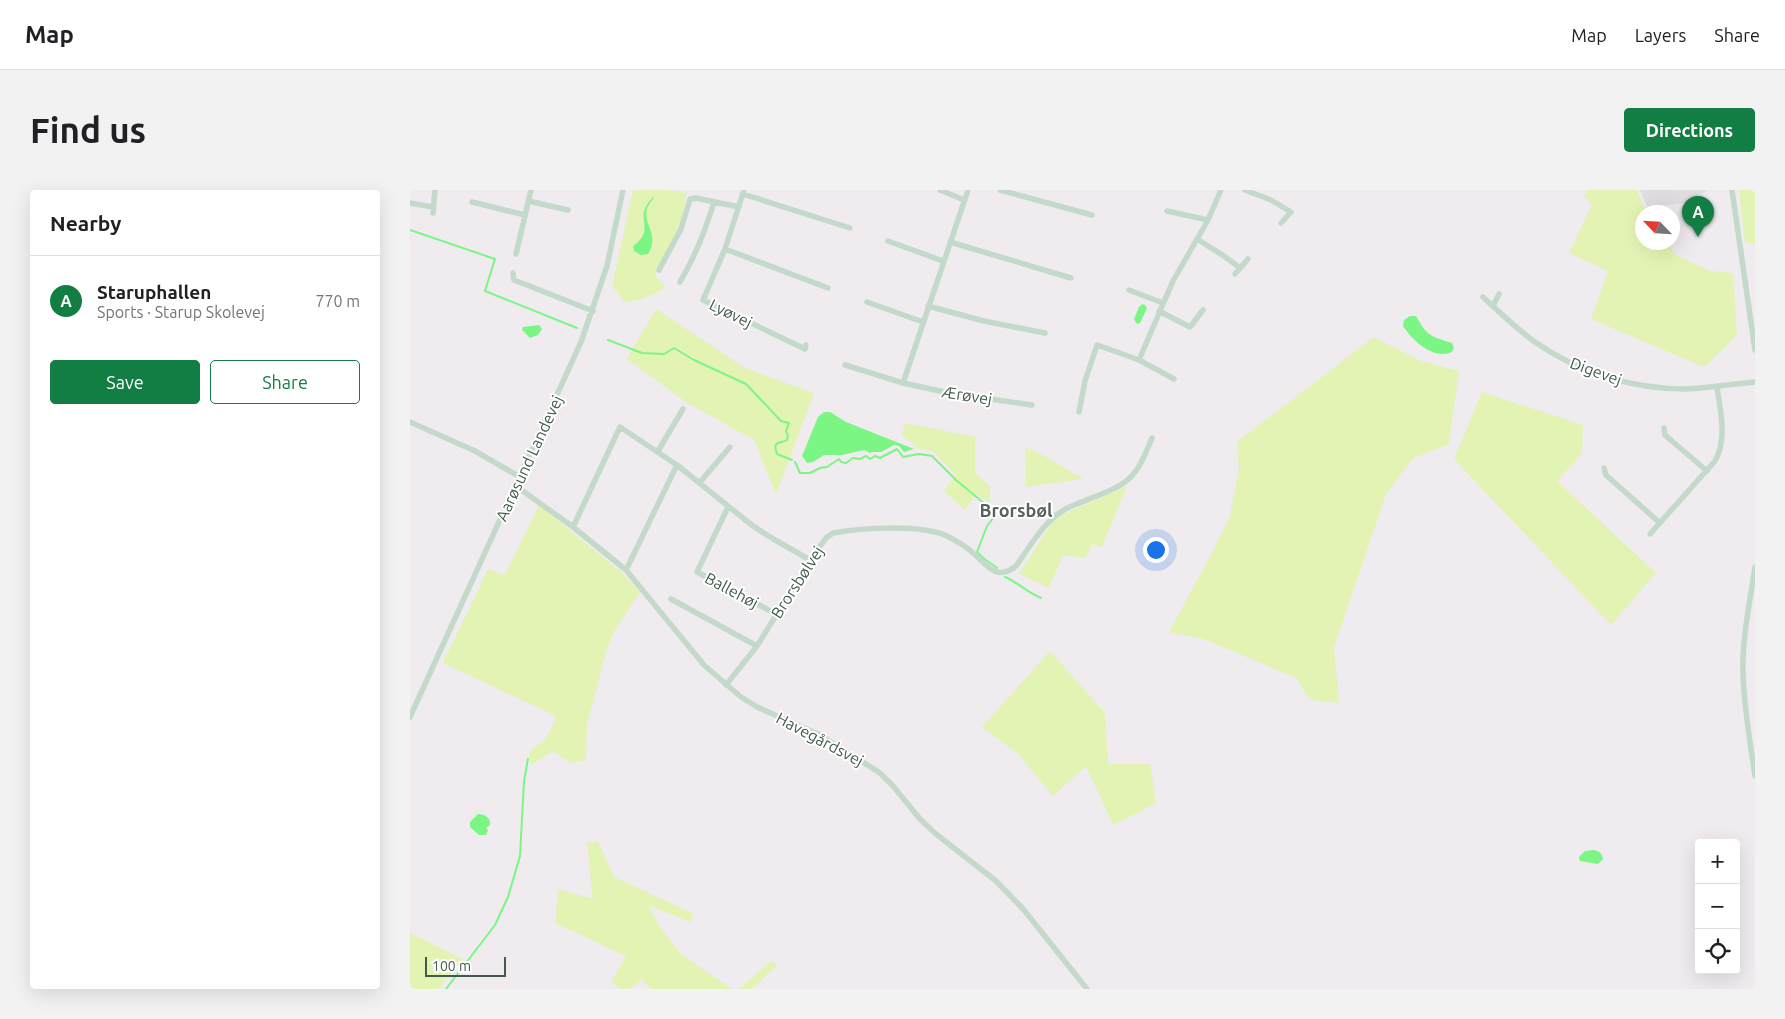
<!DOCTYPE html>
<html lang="en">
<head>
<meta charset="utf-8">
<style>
  body { margin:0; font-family:Ubuntu,sans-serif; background:#f2f2f2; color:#202124 }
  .controls { position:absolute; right:15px; bottom:15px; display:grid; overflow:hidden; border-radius:5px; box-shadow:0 5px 20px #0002 }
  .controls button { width:45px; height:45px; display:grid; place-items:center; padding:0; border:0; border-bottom:1px solid #e0e0e0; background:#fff; color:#202124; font:25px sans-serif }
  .compass { position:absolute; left:1225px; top:15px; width:45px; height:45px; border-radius:50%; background:#fff; box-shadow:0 5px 20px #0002; rotate:295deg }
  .scale { position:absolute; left:15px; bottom:12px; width:81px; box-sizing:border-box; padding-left:5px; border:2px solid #425b4b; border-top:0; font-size:14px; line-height:18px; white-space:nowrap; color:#425b4b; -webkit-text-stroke:4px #fff; paint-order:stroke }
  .you { position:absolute; left:745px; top:359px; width:18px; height:18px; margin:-12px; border:4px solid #fff; border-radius:50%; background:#1a73e8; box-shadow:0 0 0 8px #1a73e833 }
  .badge { display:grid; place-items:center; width:32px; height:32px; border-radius:50%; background:#137e44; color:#fff; font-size:16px; font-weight:700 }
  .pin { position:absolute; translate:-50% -41px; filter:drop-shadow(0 1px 2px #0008) }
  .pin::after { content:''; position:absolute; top:26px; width:18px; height:15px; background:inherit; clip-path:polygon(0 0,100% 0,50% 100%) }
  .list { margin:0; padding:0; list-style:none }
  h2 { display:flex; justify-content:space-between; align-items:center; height:65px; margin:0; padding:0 20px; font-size:21px }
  h2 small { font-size:16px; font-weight:400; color:#757577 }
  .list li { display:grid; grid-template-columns:32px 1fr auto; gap:15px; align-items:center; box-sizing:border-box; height:90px; padding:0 20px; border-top:1px solid #e0e0e0 }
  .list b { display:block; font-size:19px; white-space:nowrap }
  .list p { margin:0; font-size:16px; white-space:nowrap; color:#757577 }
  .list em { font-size:16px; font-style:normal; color:#757577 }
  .actions { display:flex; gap:10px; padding:15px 20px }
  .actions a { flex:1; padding:11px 0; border:1px solid #137e44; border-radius:5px; text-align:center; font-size:18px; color:#137e44 }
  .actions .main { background:#137e44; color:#fff }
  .icon { flex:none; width:28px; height:28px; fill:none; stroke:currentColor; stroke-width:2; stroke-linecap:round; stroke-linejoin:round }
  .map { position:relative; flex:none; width:1345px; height:799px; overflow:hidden; border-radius:5px }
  header { display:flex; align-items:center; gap:30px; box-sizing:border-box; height:70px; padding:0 25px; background:#fff; border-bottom:1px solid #e0e0e0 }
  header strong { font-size:24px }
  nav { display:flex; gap:28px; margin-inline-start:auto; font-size:18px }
  .intro { display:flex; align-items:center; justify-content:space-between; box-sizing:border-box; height:120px; padding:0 30px }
  h1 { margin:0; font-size:35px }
  .button { padding:12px 22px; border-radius:5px; background:#137e44; color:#fff; font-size:18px; font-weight:700 }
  main { display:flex; gap:30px; padding:0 30px }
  aside { flex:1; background:#fff; border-radius:5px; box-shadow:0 5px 20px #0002 }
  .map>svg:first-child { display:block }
  .education { fill:#e0dde0 }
  .green { fill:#e3f3b3 }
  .water { fill:#7bf685 }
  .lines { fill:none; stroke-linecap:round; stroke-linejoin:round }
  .stream { stroke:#7bf685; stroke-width:2 }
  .minor { stroke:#c3d9ca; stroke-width:5.5 }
  .labels { text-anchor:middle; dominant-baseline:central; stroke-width:4; stroke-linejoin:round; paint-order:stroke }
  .street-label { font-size:16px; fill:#425b4b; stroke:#fff }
  .neighbourhood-label { font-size:18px; font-weight:bold; fill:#58625c; stroke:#fff }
</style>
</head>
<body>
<header>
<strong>Map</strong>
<nav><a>Map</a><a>Layers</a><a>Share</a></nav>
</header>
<div class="intro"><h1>Find us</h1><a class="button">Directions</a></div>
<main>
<aside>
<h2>Nearby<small></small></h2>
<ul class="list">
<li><span class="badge">A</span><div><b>Staruphallen</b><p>Sports · Starup Skolevej</p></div><em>770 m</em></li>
</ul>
<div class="actions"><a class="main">Save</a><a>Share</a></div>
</aside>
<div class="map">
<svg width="1345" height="799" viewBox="0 0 1345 799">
  <rect width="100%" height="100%" fill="#efebef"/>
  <path class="education" d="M1230 0H1298L1273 13 1238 18Z"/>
  <path class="green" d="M223 0H260L277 3 271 31 258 60 246 81V87L256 97C242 105 230 113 213 111L208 102 202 97Z
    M1177 0H1227L1236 21 1246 19 1247 22H1232V52L1259 53 1264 64 1302 82 1311 81 1323 84 1327 145 1294 177 1181 129 1198 81 1159 63 1182 15 1174 6Z
    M1329 0H1345V54L1335 52Z
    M246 119 335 178 404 203 366 305 344 250 276 212 217 169Z
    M964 147 1011 171 1049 181 1039 254 1002 269 976 304 924 457 929 513 900 510 886 488 794 449 759 442 804 359 820 326 829 279 827 252Z
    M1072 202 1173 235 1172 264 1147 291 1246 383 1201 435 1044 269Z
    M495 233 565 247V283L580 296V314L566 304 555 320 534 301 546 285 523 261 509 259 492 245Z
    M615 257 631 264 673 289 616 297Z
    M717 296 692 357 683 354 675 368 653 365 639 398 609 384 643 331 656 323Z
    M129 315 212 383 230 402 206 438 197 459 177 534 176 570 161 573 143 561 121 575C116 555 124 561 135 549 139 544 142 536 145 530L144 525 33 473 78 379 95 385Z
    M640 461 695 523 698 574H740L746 613 703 635 676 576 643 606 607 563 572 537Z
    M188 651 204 687 284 724 280 732 238 715 249 736 272 765 322 799H241L231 789 220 799H211L201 792 216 766 145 733 148 699 183 709 177 653Z
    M0 743 53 769 28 799H0Z
    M362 770 367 776 342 799H329Z"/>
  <path class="water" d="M243 7 244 8C223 30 253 40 238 64L231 65 224 61 223 56C226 54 230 50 232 47 240 33 225 26 243 7Z
    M732 114 735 115 737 118 730 133 727 134 724 129 729 117Z
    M1000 126H1006C1017 146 1020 146 1042 153L1044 158 1042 162C1023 170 1003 151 993 136L994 130Z
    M129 135 132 139 128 145 120 148 112 140 113 137Z
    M414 222H420L436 232 504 259 494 262 489 256 484 255 471 262H462L460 263 454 260 432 265H414L403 272 397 273 392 266 408 227Z
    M68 624C75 624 81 628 80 635L76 638 78 640 76 645H69L60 637V632Z
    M1184 660C1190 661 1192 664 1193 669L1188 674 1170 671 1169 667 1175 661Z"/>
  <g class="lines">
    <path class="stream" d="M0 40 85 69 75 101 167 138
      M198 150 232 163 254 164 264 158 284 170 336 194 371 231 379 233 376 241 378 246 377 250C370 254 362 250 367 264L382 270
      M385 272 390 283H400L410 278 417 277 429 269 431 272 436 273 443 268 450 269 456 266 460 269 465 266 470 268 487 259 493 267 509 264 522 266 546 290 581 319
      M584 327 577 336 567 362 573 368 587 378
      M595 387C609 393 618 403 631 408
      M36 799 85 735 98 707 110 666 114 591 118 569"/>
    <path class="minor" d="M334 0 315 59 293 110 395 159 396 155
      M530 0 554 10
      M590 0 682 25
      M835 0 861 10 881 22 871 33
      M1322 0 1345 160
      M333 4 440 38
      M118 11 158 20
      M62 12 115 25
      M0 13 23 17
      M757 21 798 30
      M23 23 25 0
      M787 49 814 66 830 78
      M478 51 533 71
      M540 52 661 88
      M315 59 418 98
      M106 64 121 0
      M249 80 271 39 280 9 286 8 329 17
      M103 83 104 90 183 121
      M825 84 838 69
      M270 92C286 65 295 42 304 12
      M719 100 753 113
      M1073 107C1090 123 1107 139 1125 152 1169 183 1223 199 1276 199 1299 198 1322 194 1345 192
      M457 112 513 132
      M518 116 574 131 635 143
      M1083 116 1089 104
      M749 121 780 137 793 120
      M729 170 763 91 798 30 811 0
      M435 175 493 193 539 203 622 215
      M493 193 558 0
      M669 222 675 191 687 155 729 170 764 189
      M0 232 65 261 110 287
      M1254 238 1255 245 1297 281
      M248 261 273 219
      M1194 278 1196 285 1250 333
      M290 292 320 257
      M106 296 163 337 216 380 294 475 331 507 347 517 410 545 470 583 483 596 510 629 526 644 586 691 614 720 677 799
      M318 317 287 382 366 424
      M163 337 210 237 267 275 343 336 360 347 400 370
      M1240 344 1305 271C1318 248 1310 221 1307 196
      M1345 377C1340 412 1332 448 1333 483 1334 518 1340 552 1345 586
      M216 380 267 275
      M261 409 347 456
      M316 495 347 456 400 370 416 348 423 343C451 338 510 334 537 346 545 350 555 356 562 362 577 375 586 392 606 376 620 357 633 332 654 320 661 315 671 313 679 309 720 293 725 290 742 248
      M0 527 171 152 197 76 213 0"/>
  </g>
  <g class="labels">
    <g class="street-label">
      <text transform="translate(321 123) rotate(26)">Lyøvej</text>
      <text transform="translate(1186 181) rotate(20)">Digevej</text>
      <text transform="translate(557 205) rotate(9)">Ærøvej</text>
      <text transform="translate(119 268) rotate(-65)">Aarøsund Landevej</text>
      <text transform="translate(387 392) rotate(-57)">Brorsbølvej</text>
      <text transform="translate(322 400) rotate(28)">Ballehøj</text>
      <text transform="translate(410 549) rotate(28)">Havegårdsvej</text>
    </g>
    <g class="neighbourhood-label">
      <text x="606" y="320">Brorsbøl</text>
    </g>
  </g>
</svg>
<div class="controls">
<button>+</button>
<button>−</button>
<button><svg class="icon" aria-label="locate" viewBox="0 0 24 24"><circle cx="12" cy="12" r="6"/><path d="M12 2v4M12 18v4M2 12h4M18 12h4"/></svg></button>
</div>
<svg class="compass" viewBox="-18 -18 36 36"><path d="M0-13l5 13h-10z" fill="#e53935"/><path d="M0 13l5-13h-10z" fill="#757577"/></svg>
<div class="scale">100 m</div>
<div class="you"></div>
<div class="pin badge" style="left:1288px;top:47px">A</div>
</div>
</main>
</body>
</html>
